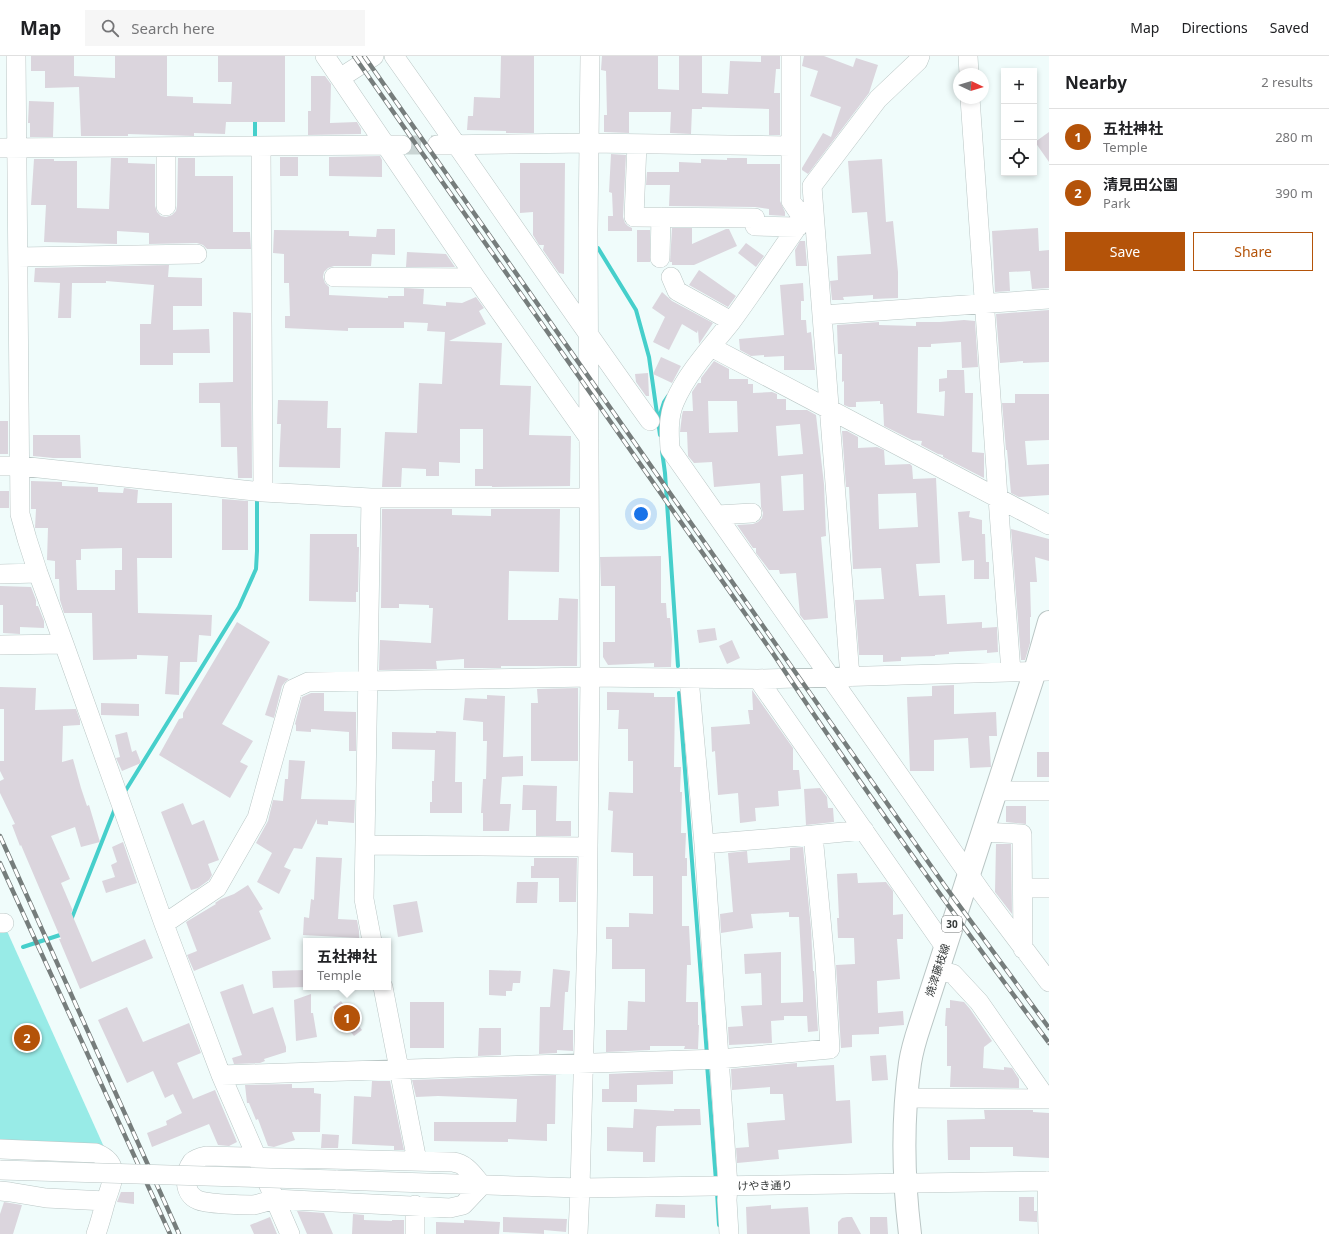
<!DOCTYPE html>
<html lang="en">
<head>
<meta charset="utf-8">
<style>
  body { margin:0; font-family:"Noto Sans","Noto Sans JP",sans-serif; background:#f6f6f6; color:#202124 }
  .controls { position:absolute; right:12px; top:12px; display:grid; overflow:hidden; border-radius:0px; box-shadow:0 2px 6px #0003 }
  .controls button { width:36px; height:36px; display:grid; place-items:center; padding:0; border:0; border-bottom:1px solid #e0e0e0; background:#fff; color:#202124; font:20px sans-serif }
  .compass { position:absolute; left:953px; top:12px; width:36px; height:36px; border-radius:50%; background:#fff; box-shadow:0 2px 6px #0003; rotate:94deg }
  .you { position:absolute; left:641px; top:458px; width:14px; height:14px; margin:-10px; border:3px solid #fff; border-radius:50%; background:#1a73e8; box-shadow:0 0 0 6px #1a73e833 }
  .badge { display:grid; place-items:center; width:26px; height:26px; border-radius:50%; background:#b45309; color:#fff; font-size:13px; font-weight:700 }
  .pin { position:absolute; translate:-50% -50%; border:2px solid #fff; box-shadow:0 1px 4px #0006 }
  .popup { position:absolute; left:303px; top:882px; width:88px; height:52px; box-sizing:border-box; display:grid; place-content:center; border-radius:0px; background:#fff; filter:drop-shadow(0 1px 3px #0005); font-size:13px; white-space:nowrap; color:#757577 }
  .popup b { font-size:15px; color:#202124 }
  .popup::after { content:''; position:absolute; left:50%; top:100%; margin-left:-8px; border:8px solid transparent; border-top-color:#fff }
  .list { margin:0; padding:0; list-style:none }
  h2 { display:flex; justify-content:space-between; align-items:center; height:52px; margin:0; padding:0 16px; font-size:17px }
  h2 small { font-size:13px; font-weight:400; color:#757577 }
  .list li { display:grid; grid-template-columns:26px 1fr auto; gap:12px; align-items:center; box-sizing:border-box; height:56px; padding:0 16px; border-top:1px solid #e0e0e0 }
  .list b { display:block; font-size:15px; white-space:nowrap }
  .list p { margin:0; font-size:13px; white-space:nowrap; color:#757577 }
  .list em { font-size:13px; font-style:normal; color:#757577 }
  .actions { display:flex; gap:8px; padding:12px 16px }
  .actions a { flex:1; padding:9px 0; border:1px solid #b45309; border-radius:0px; text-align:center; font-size:14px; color:#b45309 }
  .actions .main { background:#b45309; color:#fff }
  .icon { flex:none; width:22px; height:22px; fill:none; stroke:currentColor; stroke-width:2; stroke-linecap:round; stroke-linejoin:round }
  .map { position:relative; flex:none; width:1049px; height:1178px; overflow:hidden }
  header { display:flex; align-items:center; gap:24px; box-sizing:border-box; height:56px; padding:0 20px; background:#fff; border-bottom:1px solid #e0e0e0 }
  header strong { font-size:19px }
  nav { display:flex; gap:22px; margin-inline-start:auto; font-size:14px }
  .search { width:280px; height:36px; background:#f6f6f6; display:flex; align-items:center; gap:10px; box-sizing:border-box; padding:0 14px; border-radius:0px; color:#757577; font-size:15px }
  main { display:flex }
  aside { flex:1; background:#fff }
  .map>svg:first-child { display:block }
  .green { fill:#98ebe7 }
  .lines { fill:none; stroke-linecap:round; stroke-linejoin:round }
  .stream { stroke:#46cfcb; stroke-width:4 }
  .building { fill:#dbd5dd; fill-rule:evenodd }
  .minor-tunnel { stroke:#cad5d4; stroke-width:19; stroke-dasharray:19 10; stroke-linecap:butt }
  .minor-casing { stroke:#bac6c5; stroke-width:20 }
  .major-casing { stroke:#bac6c5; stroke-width:24 }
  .minor { stroke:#fff; stroke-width:19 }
  .major { stroke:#fff; stroke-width:22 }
  .rail-casing { stroke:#767d7c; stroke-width:4.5 }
  .rail { stroke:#fff; stroke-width:3; stroke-dasharray:9; stroke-linecap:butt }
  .minor-bridge-casing { stroke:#bac6c5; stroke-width:20; stroke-linecap:butt }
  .minor-bridge { stroke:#fff; stroke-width:19 }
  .labels { text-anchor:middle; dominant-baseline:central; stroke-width:4; stroke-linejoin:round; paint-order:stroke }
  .shield { fill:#fff; stroke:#717474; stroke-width:1 }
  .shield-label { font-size:10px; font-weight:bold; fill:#343838 }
  .street-label { font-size:11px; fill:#343838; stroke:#fff }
</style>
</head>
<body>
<header>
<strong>Map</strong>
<div class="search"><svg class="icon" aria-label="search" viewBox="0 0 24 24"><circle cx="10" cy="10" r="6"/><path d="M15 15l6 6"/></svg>Search here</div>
<nav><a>Map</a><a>Directions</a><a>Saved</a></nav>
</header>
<main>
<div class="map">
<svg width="1049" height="1178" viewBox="0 0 1049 1178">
  <rect width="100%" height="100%" fill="#f0fcfb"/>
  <path class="green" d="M0 875H7L104 1091 0 1088Z"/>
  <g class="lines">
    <path class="stream" d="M255 62V86
      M598 192 636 254 649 301 660 379
      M659 362 664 346 668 340
      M662 395 665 417 678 610
      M679 637 707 999
      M124 737 239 551 256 513 257 495V440
      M71 864 116 750
      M23 891 60 879 62 876
      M707 1008 716 1125
      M717 1136 719 1169"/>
  </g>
  <path class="building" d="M31 0H74V20L115 22V0H167V40L193 41V47L231 48 232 26H218V0H285V66H226L225 78 194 77V80L128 78V80H81L79 31 45 32V15H31Z
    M501 0H534V77H506V75L467 74 468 60H473L474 41 500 42Z
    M602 0H658V33L679 34V0H702V37L728 38 730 5 761 6V0H780V13H776L774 37H780V79H769V53L702 51V53H692L691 78 670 77 671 56H629V77L604 76V59H607L606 15 601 14Z
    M804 0H824L853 11 856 2 878 9 869 37 808 118 802 114V112L823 77 831 81 841 51 810 40 818 15 802 10Z
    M311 20H325L331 28 330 67 357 66 361 73V78L308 79V55H311Z
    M29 45 54 46 53 81H30V67H28Z
    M1049 76V106L1035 86Z
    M611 98 626 99 623 161 625 167 628 170 632 172V175H608V160H613L612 137 609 136Z
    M380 100 382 104V121L329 120V101Z
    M280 101H298V120H280Z
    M111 102H128V107L155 108V150L157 156 161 160 166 161 172 159 176 155 177 150 178 102H195V120H233V176H250L251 193H207L203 189 197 187 149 188V177L117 175V188L44 186 46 149H31L34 103H54V105H77V152L109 153Z
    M727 102H747V108H780V145L785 156V160L769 159V153L755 151 669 150 670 129H646L647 116H679V106L701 107V103L727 104Z
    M882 103 886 166 893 165 898 216V242L873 243V239L843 241 844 244H832L830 225 838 224 837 200 871 198 867 156 852 157 848 105Z
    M520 107H565L564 218 559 217 543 194 544 189H539L533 179V156L520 157Z
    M672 172H692V188L726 173H729L737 190 694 209H672V206H670Z
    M1038 172 1039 195 1049 194V232L1032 233 1030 215 1009 216 1010 235 995 236 992 175Z
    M377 173H395V199L372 198 371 210H334L328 212 324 216 323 221 325 227 329 231V239L388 242V240H404V232L424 233 423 248 446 250V246L462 247 476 241 484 252 479 255 486 268 449 285 502 287 500 329 531 330 529 379 571 380 570 430 492 431V430H475V413H483V373H460V407L439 406V420H426V413L402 412 401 431H382L385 376 417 377 419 327 442 328 445 276 427 275 428 267 404 266V272H348V275L285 272V260H290L289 227H284V198L273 197 274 174 349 175V180L376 181Z
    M637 174H650V206H637Z
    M800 185H805L807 210H796L795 194Z
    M746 187 764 200 756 211 738 197Z
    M407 196 446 198 455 211H406Z
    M169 209 168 221 202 222V250H173V274L209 273 210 297H173V309H140V268H151L154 229 106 225V227H72L71 262H58L60 227 34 226 35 212Z
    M699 214 736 240 728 251 689 229Z
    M803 227 804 245H801V264H806L807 277 811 276 815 314H784V300L764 301V299L751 300 740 294 739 283 784 279 780 229Z
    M662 236 672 245 713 267 699 288 698 274 697 277 682 268 669 294 653 286 665 261 652 252Z
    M1049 254V306L1023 307V305L1000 307 996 258Z
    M233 256 251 257 252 422H238L237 391H221L220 347H199V327L233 326Z
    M964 264 975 265 978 311 962 312 961 286 931 288V291H918L917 357 944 360 945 335 939 336V323L947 322V314H964L965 337H973L972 396 984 397V422L943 401V399L938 398 921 389 922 385 912 384 884 370 883 348H880V345L856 346V351H849L844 349V325L842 326V298H838L837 269 879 266V269L916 270V266H940Z
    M661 301 681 310 672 327 653 318Z
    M714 305 729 313V323H748V328H753V337L772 336 777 338V343H786V354H807L816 359 824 428 826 480 821 481 828 562 804 564 800 559 796 517 780 518 779 514H769L756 497V492H753L737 469 753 468 758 466 762 462 763 457 761 451 760 427 714 431 712 406 694 407 688 400 687 376H680L682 359 683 355H693L692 336 698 327H701V322ZM708 345H737L738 376 709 377ZM800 368 803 398 778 400 776 370ZM803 418 804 454 783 455 781 420Z
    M648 317 649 340H646L636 326 635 318Z
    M1015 338H1049V384L1025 385 1027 409 1049 408V439L1019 441 1011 437 1007 394H1006L1002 347H1015Z
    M278 344 328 345 327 372H341L340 412 279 411 281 368H277Z
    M0 365H8V398H0Z
    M842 375H847L858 381V392L877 391 884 394 885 409 910 408 912 410 913 423 936 422 940 507 916 508 919 540 945 539 947 568 982 566V572L997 571 998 596 987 597V594L949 596V598L935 599V600L901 601V605L883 606V599H859L855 544 884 543 881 512 853 513 849 431H846ZM916 437 918 471 879 473 878 438Z
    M33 379H80L81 402H53L33 400Z
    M31 425 62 426V430L98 431V436L123 437 124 432 138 434 137 447H172V502H137L138 557 212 559 211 580 199 579 197 606H180L179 639 165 638 168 600 137 599V603L93 604 92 557H64L60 544 59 523H55V505L47 504 48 472H35L36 453H31ZM122 492V514H115V534H77L76 504H81V493Z
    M0 435H9V452H0Z
    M222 443 248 445V494H222Z
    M382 453H452V459L491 460V453H560L559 516 509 515 508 564H558L559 542 578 543 577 610H501V612H464V603L436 605 437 613 379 614 380 584 431 587 433 552H429V549L399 548V552H381Z
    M970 455 969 461 982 464V478H985L986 506H989V523H974V504L962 505 958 456Z
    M1011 473 1049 483V505L1035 501 1037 526H1030L1031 561H1030V587L1025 604H1021Z
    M310 478H357V491H359L358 536H356V546L309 545Z
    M661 500V547H666L667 562H670L672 583 671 611H654V607L608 609 603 601V586H615V530H601L600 501Z
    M0 530 31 531 36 544V550H38L44 565V572L20 571V578L3 577V549H0Z
    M237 566 270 586 222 668 253 685 240 706 248 710 230 742 159 699 179 663 183 662V657Z
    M715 572 717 584 699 587 697 574Z
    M732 584 740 602 727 608 719 590Z
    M278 619 289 623 285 626 282 630 274 662 265 659Z
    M954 629V658L996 656 997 680H989L991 711 970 712 968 682 934 684V715H910L907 641 932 640V630Z
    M0 631 36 632 35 654 76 653 80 664V669L63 670 62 706 73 703 81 732 87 750 89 749 100 786 81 791 75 771 51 780 70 823 61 827 73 855 71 856 92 906 145 883 153 902 80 933 59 883H61L21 789 20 790 12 769 15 768 0 737V725L4 723 0 715V705H4V653H0Z
    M578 632V705H531V647H538L537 633Z
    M752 634 793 692V714H799L801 733 778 735 779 750 755 752 756 765 740 767 738 737 718 739 715 695 712 696 711 671 750 668 748 654H753Z
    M607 636 654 637V641H675L674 711H681L680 736H682L681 777H686L685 802H687V820H682V870H689L691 909H687L686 946H698V969H699L698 993H684L685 990H650V994L606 996V974H627L628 945 645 946V913H612V883H606V871H629V857L653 858V820H633V797L611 796 613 755 608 754 609 736 633 737V705H628V673H618L619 654H607Z
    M311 637H324V655L356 656V695H349V676L311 673V676L296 675V669L295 668 302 641Z
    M487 639 505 640 503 701 523 700V720L502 721 500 748H511L509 775H483V757H481L483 723H486L487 685H483V666L463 664 465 642 487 643Z
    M101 647 139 648V660L101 659Z
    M436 675 456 676 455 726H462V757H430V746H432V725H434L435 694 392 693V676L436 677Z
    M127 676 132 696 136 694 141 707 122 715 116 702 120 701 115 679Z
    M1037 696H1049V721H1037Z
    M289 704 305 705 301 743 355 744 354 767 328 765V769L317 768V763L302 793 294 792 284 811 291 814 279 838 257 826 272 797 256 787 268 765 273 744 283 745 285 723H288Z
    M523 729 557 730 556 765H571V780H536V754H522Z
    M820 732 827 741 828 752H833L834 766 806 769 804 733Z
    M183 747 192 769 204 764 219 804 208 808 212 819 209 824 198 832 191 834 161 756Z
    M1006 750H1026V768L1006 766Z
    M123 786 137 827 106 837 102 825 115 821 111 809 117 806 112 791Z
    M996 788H1011L1012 858 995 836Z
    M803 791 811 872 813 915H814L818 975 808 976 807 960H784V964L771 965 772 987 729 989 728 971 743 970 741 950 762 949 761 917 745 918 744 898 781 896V947L803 946V936L799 861H789V856L751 858 753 872 721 877 720 858 733 856 728 797 747 795 748 807 790 804V792Z
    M316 801 342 802 338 863 357 864 359 875V882L303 879 304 861 309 862 311 843 314 844Z
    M534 802H577L576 846H559V822H531V810H534Z
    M857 817 858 827 886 826 893 835V859L903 858V883H897L900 923 877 925 878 957 903 955 904 969 879 971V978L852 979V991L841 992 836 909 855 908 854 882H838L837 862H839L837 818Z
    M517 826H538L537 847H516Z
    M248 829 263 853 259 855 271 883 194 915 187 899 197 895 186 866 216 848 215 847 221 843 234 838Z
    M417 845 423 876 398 881 393 849Z
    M553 913 570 915 568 936H565L563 974H573V995L557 994V997L539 998 540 951H550Z
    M306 914V931L273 932 272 915Z
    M489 914 521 915 520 927H513L512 935H506V940L489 939Z
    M243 928 253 958 273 951 286 991V996L264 1003 265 1005 260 1007 234 1008 232 1002 242 999 220 936Z
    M311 938V957H313L317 981 296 985 294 944Z
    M950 944 964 946 970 953 992 985 984 991 983 1012 1004 1014V1011L1012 1012 1019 1023V1032L950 1031 951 1010H947V970H945L946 952H950Z
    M341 945 349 956 354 952 361 962 356 966 362 974 354 980 348 972 344 975 336 964 340 961 333 951Z
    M410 946H444V992H410Z
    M127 951 143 986 189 967 201 997 177 1007 193 1043 215 1034 237 1086 229 1090 218 1089 209 1068 152 1091 147 1077 167 1069 166 1065 182 1057 173 1038 165 1042 153 1015 127 1027 98 964Z
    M479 972H501V999L478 1000Z
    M886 999 888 1024 872 1025 870 1000Z
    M797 1007V1011L834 1009 836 1045 850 1044 852 1087 778 1094 779 1103 737 1107 736 1092 749 1091 747 1067 785 1064 783 1038H770V1031L732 1034 731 1013Z
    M673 1015V1028L637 1029V1046H602V1033H609V1018Z
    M556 1019 555 1068H547V1085L508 1083V1086L434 1085V1066H516L517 1043 438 1040 416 1041 412 1024Z
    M372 1025H390L404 1094H394V1090L352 1088 354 1040 371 1041Z
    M292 1028V1032H314V1037L321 1038 320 1076H292L295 1084 274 1091 268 1090 258 1063 256 1064 249 1047H247L245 1029Z
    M634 1053 674 1055V1053H700L701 1069 657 1070 656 1072 655 1106H643V1096L607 1095V1071L633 1072Z
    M984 1054H1033V1056L1049 1057V1102L1013 1100V1091H970V1104H948L947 1064 985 1063Z
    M322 1078 339 1079 338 1092H321Z
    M121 1136H134V1148L117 1146Z
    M1019 1141H1034V1155H1037V1166L1019 1165Z
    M4 1146 22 1149 13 1178H0V1158Z
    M656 1148 685 1149V1162L655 1161Z
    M771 1149V1153L808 1151 810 1178H747L746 1151Z
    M297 1155 324 1157 333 1178H307Z
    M353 1158 364 1159V1164L392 1165V1164H404V1178H352Z
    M270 1161 277 1178H254L250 1169Z
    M503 1161 567 1163 566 1176 544 1174V1178L503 1176Z
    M847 1161H852L861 1178H838V1166L842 1162Z
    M870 1161H887L888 1178H870Z
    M464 1164 500 1166 499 1178H436V1166L464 1167Z"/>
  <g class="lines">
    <path class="minor-tunnel" d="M402 89H437"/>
    <g class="minor-casing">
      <path id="minor" d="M16 0 20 458 27 483 38 517 64 588 164 868 221 1019 290 1178
        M325 0 476 222 589 382
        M394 0C480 121 563 244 650 365
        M791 0V145L803 163
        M968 0 969 18
        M340 22 374 0
        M970 42 998 442 1011 616
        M637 88 634 161 755 162V170L798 171
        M437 89 589 87 790 90
        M261 90 263 436
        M166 91V150
        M0 92 402 89
        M813 149C785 187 759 228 731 266 712 290 687 317 675 345 668 360 669 377 670 393L982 837 1049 926
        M18 201 197 198
        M660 202 661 161
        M334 221 476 222
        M671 221 677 235 731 265
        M822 259 1049 243
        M711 291 1049 469
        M0 410H20L263 436 371 442H589
        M371 442 364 843 372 885
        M717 459 752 457
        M0 518 38 517
        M0 589 64 588
        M850 621 812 130 878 43 918 5 920 0
        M689 622 704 788 728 1130 727 1144 729 1178
        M758 623 945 891
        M995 735H1049
        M982 776 1022 778 1023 893
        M813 779 864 774
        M366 789 588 791
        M1023 832H1049
        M0 867H4
        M164 868 217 832 257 762 293 633 308 626 590 621 758 623 1049 615
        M937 914 953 918 979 946 1046 1042
        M383 931 417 1105
        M221 1019 719 1003 830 993 825 906 813 779 704 788
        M906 1042 1049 1043
        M0 1093 96 1097C121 1107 113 1124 106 1144 103 1155 100 1167 96 1178
        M206 1100 453 1106C467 1108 473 1119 482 1129L463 1149 450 1152 274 1143C268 1145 260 1148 253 1149 243 1149 206 1148 198 1144 183 1138 184 1117 192 1106 196 1102 201 1101 206 1100Z
        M336 1124 580 1132 1049 1125
        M1047 1125 1048 1178
        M0 1135 10 1136 46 1142 106 1145
        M415 1149V1178
        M578 1178 580 1132 587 877 590 621 588 175 590 0"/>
    </g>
    <g class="major-casing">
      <path id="major" d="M910 1178C903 1121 902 1064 910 1007 912 994 916 981 920 969L1035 615 1049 566"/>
    </g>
    <use href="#minor" class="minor"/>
    <use href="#major" class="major"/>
    <g class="rail-casing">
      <path id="rail" d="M354 0 772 596C860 729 954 859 1049 987
        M364 0 945 830 1049 972
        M0 780 179 1178
        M0 807 170 1178"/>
    </g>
    <use href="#rail" class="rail"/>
    <g class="minor-bridge-casing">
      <path id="minor-bridge" d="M0 1114 336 1124"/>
    </g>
    <use href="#minor-bridge" class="minor-bridge"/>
  </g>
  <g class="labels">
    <rect class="shield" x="942" y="860" width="20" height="16" rx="3"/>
    <g class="shield-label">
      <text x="952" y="868">30</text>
    </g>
    <g class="street-label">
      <text transform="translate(937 914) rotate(-72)">焼津藤枝線</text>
      <text transform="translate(765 1129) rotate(-1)">けやき通り</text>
    </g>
  </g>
</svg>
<div class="controls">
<button>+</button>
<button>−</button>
<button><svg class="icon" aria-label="locate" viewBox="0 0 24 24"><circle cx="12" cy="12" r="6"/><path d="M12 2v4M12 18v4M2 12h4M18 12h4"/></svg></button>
</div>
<svg class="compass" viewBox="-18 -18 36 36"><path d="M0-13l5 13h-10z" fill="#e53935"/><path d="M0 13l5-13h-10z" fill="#757577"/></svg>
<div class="you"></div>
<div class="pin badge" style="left:347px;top:962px">1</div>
<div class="popup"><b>五社神社</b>Temple</div>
<div class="pin badge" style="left:27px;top:982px">2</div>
</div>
<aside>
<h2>Nearby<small>2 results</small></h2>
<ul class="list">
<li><span class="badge">1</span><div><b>五社神社</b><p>Temple</p></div><em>280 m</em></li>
<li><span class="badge">2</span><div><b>清見田公園</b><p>Park</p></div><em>390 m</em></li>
</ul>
<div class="actions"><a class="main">Save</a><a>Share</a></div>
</aside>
</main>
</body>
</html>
